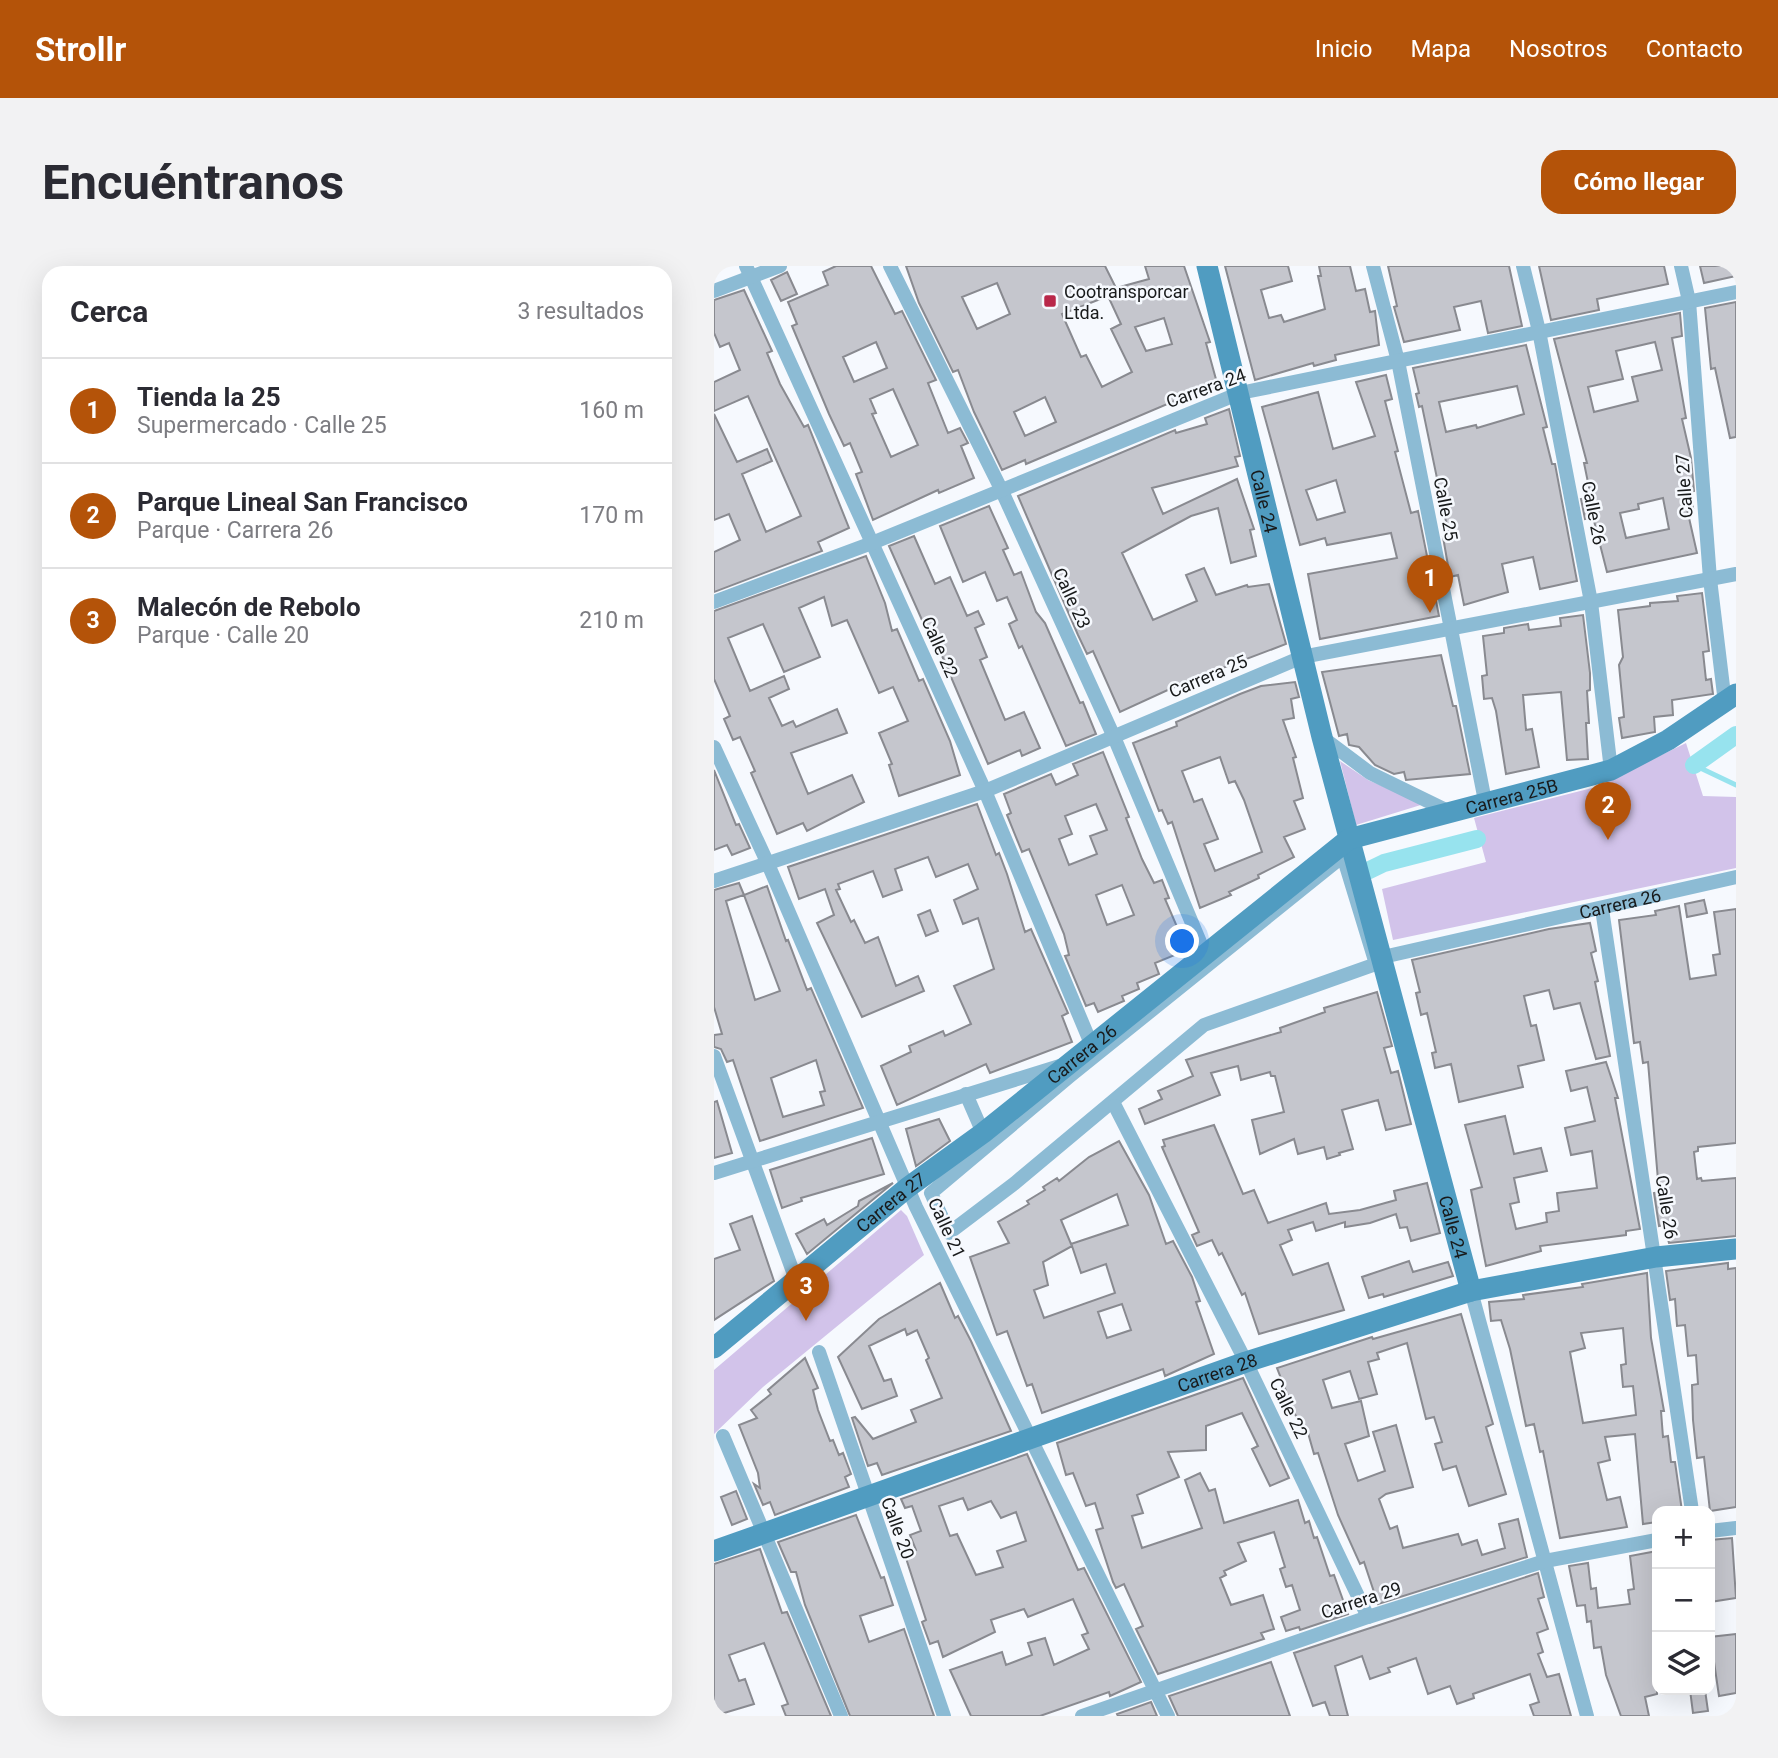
<!DOCTYPE html>
<html lang="es">
<head>
<meta charset="utf-8">
<style>
  body { margin:0; font-family:Roboto,sans-serif; background:#f2f2f3; color:#2b2b33 }
  .controls { position:absolute; right:21px; bottom:21px; display:grid; overflow:hidden; border-radius:14px; box-shadow:0 7px 28px #0002 }
  .controls button { width:63px; height:63px; display:grid; place-items:center; padding:0; border:0; border-bottom:2px solid #e1e1e2; background:#fff; color:#2b2b33; font:35px sans-serif }
  .you { position:absolute; left:469px; top:676px; width:24px; height:24px; margin:-18px; border:5px solid #fff; border-radius:50%; background:#1a73e8; box-shadow:0 0 0 10px #1a73e833 }
  .badge { display:grid; place-items:center; width:46px; height:46px; border-radius:50%; background:#b45309; color:#fff; font-size:23px; font-weight:700 }
  .pin { position:absolute; translate:-50% -58px; filter:drop-shadow(0 2px 4px #0008) }
  .pin::after { content:''; position:absolute; top:37px; width:24px; height:21px; background:inherit; clip-path:polygon(0 0,100% 0,50% 100%) }
  .list { margin:0; padding:0; list-style:none }
  h2 { display:flex; justify-content:space-between; align-items:center; height:91px; margin:0; padding:0 28px; font-size:30px }
  h2 small { font-size:23px; font-weight:400; color:#7c7c81 }
  .list li { display:grid; grid-template-columns:46px 1fr auto; gap:21px; align-items:center; box-sizing:border-box; height:105px; padding:0 28px; border-top:2px solid #e1e1e2 }
  .list b { display:block; font-size:26px; white-space:nowrap }
  .list p { margin:0; font-size:23px; white-space:nowrap; color:#7c7c81 }
  .list em { font-size:23px; font-style:normal; color:#7c7c81 }
  .icon { flex:none; width:38px; height:38px; fill:none; stroke:currentColor; stroke-width:2; stroke-linecap:round; stroke-linejoin:round }
  .map { position:relative; flex:none; width:1022px; height:1450px; overflow:hidden; border-radius:21px }
  header { display:flex; align-items:center; gap:42px; box-sizing:border-box; height:98px; padding:0 35px; background:#b45309; color:#fff }
  header strong { font-size:33px }
  nav { display:flex; gap:38px; margin-inline-start:auto; font-size:24px }
  .intro { display:flex; align-items:center; justify-content:space-between; box-sizing:border-box; height:168px; padding:0 42px }
  h1 { margin:0; font-size:49px }
  .button { padding:18px 32px; border-radius:21px; background:#b45309; color:#fff; font-size:24px; font-weight:700 }
  main { display:flex; gap:42px; padding:0 42px }
  aside { flex:1; background:#fff; border-radius:21px; box-shadow:0 7px 28px #0002 }
  .map>svg:first-child { display:block }
  .green { fill:#d2c3ea }
  .lines { fill:none; stroke-linecap:round; stroke-linejoin:round }
  .stream { stroke:#97e3ee; stroke-width:5 }
  .canal { stroke:#97e3ee; stroke-width:18 }
  .building { fill:#c5c6cd; stroke:#898a90; stroke-width:2; fill-rule:evenodd }
  .street { stroke:#8cbbd4; stroke-width:14 }
  .secondary { stroke:#509cc1; stroke-width:21 }
  .poi-dot { fill:#b9284a; stroke:#f6f9fe; stroke-width:2.5 }
  .labels { text-anchor:middle; dominant-baseline:central; stroke-width:5; stroke-linejoin:round; paint-order:stroke }
  .poi-label { font-size:18px; fill:#181a1b; stroke:#f6f9fe; text-anchor:start }
  .street-label { font-size:18px; fill:#181a1b; stroke:#f6f9fe }
</style>
</head>
<body>
<header>
<strong>Strollr</strong>
<nav><a>Inicio</a><a>Mapa</a><a>Nosotros</a><a>Contacto</a></nav>
</header>
<div class="intro"><h1>Encuéntranos</h1><a class="button">Cómo llegar</a></div>
<main>
<aside>
<h2>Cerca<small>3 resultados</small></h2>
<ul class="list">
<li><span class="badge">1</span><div><b>Tienda la 25</b><p>Supermercado · Calle 25</p></div><em>160 m</em></li>
<li><span class="badge">2</span><div><b>Parque Lineal San Francisco</b><p>Parque · Carrera 26</p></div><em>170 m</em></li>
<li><span class="badge">3</span><div><b>Malecón de Rebolo</b><p>Parque · Calle 20</p></div><em>210 m</em></li>
</ul>
</aside>
<div class="map">
<svg width="1022" height="1450" viewBox="0 0 1022 1450">
  <rect width="100%" height="100%" fill="#f6f9fe"/>
  <path class="green" d="M972 477 989 530 1022 531V602L679 674 668 623 772 596 760 552 882 521Z
    M626 495 654 514 710 538 642 559Z
    M187 944 193 950 210 989 49 1121 0 1168V1104Z"/>
  <g class="lines">
    <path class="stream" d="M980 499 1022 519"/>
    <path class="canal" d="M980 499 1022 469
      M639 612 670 597 763 573"/>
  </g>
  <path class="building" d="M122 0H157L181 48 188 45 222 114 214 117 234 167 246 162 254 177 247 180 260 212 225 227 224 224 159 254 142 208 148 206 136 177 130 180 115 148 78 60 83 58 74 36 114 19 109 6ZM162 76 173 102 140 116 129 91ZM179 123 204 179 177 191 158 148 162 147 156 133Z
    M192 0H391L402 22 435 13 431 0H470L496 76 492 77 503 117 312 198 311 194 288 204 260 146 244 104 239 106 205 37ZM283 17 296 48 263 63 248 31ZM394 30 407 58 397 63 418 106 388 121 372 89 367 91 348 48ZM450 52 458 78 432 85 421 61ZM331 131 342 156 311 170 300 146Z
    M511 0H574L578 15 547 24 555 52 567 49 570 56 611 43 604 10H607L605 0H636L642 25 651 23 656 46 661 45 665 79 621 89 622 94 600 100 599 97 541 114Z
    M674 0H795L808 60 774 67 767 35 740 41 746 64 690 76 680 41 683 40Z
    M825 0H950L954 18 883 33 885 44 837 54Z
    M986 0H1022V10L990 17Z
    M73 6 83 28 67 35 57 14Z
    M30 24 58 85 53 87 66 118 90 161 94 159 135 262 104 276 108 285 0 326V286L26 274 15 248 0 254V148L23 196 53 183 58 195 28 208 52 266 87 250 34 130 0 145V116L26 104 15 77 6 81 0 67V34Z
    M1022 36V171L1016 172 1001 102 997 103 991 42Z
    M966 47 968 70 958 72 972 152 968 153 977 192 980 225 975 226 979 242 973 243 983 287 893 306 879 251 871 253 867 233 877 231 870 197H873L840 73ZM941 76 948 104 918 111 924 135 880 146 874 121 909 113 902 85ZM949 232 955 263 912 272 906 247 925 243 924 238Z
    M812 79 833 161 829 162 838 198H841L863 315 826 323 819 291 788 298 794 326 750 339 744 309 736 311 729 271 735 270 708 140 705 141 702 128 705 127 699 102ZM803 120 810 148 763 162 762 159 732 166 725 136Z
    M672 109 678 133 671 135 684 185 681 186 697 247 704 245 725 350 606 373 594 308 683 292 677 267 613 279 611 272 586 279 548 141 604 126 619 183 661 170 642 116ZM622 214 631 246 603 254 592 224Z
    M515 143 526 190 521 191 524 200 438 222 449 248 523 213 540 263 536 264 542 290 517 297 504 242 477 250 408 287 439 354 483 335 472 309 490 302 502 329 533 319 534 321 555 318 572 378 469 417 406 446 379 385 373 388 364 369 304 230 461 164 462 167 493 158 491 152Z
    M275 240 294 282 289 284 300 309 307 306 322 346 331 357 366 437 369 436 382 468 352 480 308 380 305 382 295 358 303 354 293 331 283 335 271 306 249 316 226 260Z
    M200 270 221 318 236 311 253 350 264 345 270 358 261 362 273 391 266 394 291 454 310 446 326 482 308 490 306 484 274 498 223 378 215 362 212 363 175 280Z
    M152 290 171 337 178 365 183 363 205 415 209 413 236 475 246 509 185 530 175 499 178 498 165 467 194 455 179 421 165 427 133 354 118 360 110 331 85 342 106 391 70 406 49 358 14 372 36 425 70 410 75 423 55 432 68 460 79 455 82 461 123 443 133 467 77 487 94 528 138 509 150 536 93 565 89 557 63 568 37 507 41 505 26 471 19 474 10 453 16 450 0 413V345Z
    M988 327 995 385 989 386 992 414 997 413 999 428 958 434 959 449 940 451 941 466 908 472 905 452 910 451 905 399 909 391 904 344 936 340V337L964 335 963 330Z
    M869 349 876 407V424L873 425 875 457H872L874 493 853 494 847 426 809 429 812 464 818 463 825 501 792 508 782 445 778 432 770 433 768 410 773 409 769 370 790 367V362L814 358 815 364 847 360 846 352Z
    M727 389 739 440H742L756 508 692 514 690 506 680 508 661 499 645 481 635 479 633 468 625 470 608 406Z
    M581 416 585 431 577 433 580 452 569 454 582 491 579 492 589 532 580 535 591 563 570 571 580 591 544 609 545 612 515 626 517 629 486 642 458 556 454 558 448 544 445 545 419 477 463 460 462 456 526 428 547 420ZM506 491 515 517 521 515 530 534 548 586 501 605 490 578 504 573 488 533 480 536 468 505Z
    M389 486 415 551 412 552 428 593 440 617 448 614 455 632 451 633 473 684 441 697 445 708 423 717 425 723 408 730 410 735 384 746 380 737 372 740 351 690 355 689 350 668 315 583 308 586 293 549 297 547 290 528 337 508 342 519 364 509 359 498ZM382 538 393 564 376 570 383 588 355 599 345 573 358 568 351 550ZM408 619 420 649 393 659 382 629Z
    M0 504 22 559 25 558 36 582 18 589 13 579 0 584Z
    M263 538 282 589 285 587 293 608 311 666 317 663 354 747 348 750 358 776 276 807 272 798 183 839 167 800 197 786 195 780 229 765 231 770 257 758 240 720 280 703 264 652 249 658 240 634 264 623 254 598 222 611 214 591 181 603 188 624 169 631 159 605 124 618 126 623 122 624 137 656 140 654 151 677 164 671 182 720 204 710 210 725 148 751 103 657 120 649 111 623 85 633 74 601Z
    M25 617 30 629 12 635 41 734 66 725 30 629 53 620 72 675 74 674 93 724 97 722 149 842 46 875 19 794 13 796 7 783 0 781V769L8 768 0 741V624ZM102 794 111 825 106 826 110 839 69 851 57 812Z
    M990 634 993 647 973 651 971 638Z
    M965 640 976 713 1002 709 999 689 1006 688 1000 646 1022 643V877L984 881V885L980 886 983 913 987 912 988 915 1022 912V970L955 977 950 959 945 960 940 927 945 926 934 796 929 797 926 776 920 777 905 654 942 649 941 645Z
    M216 644 224 665 212 670 204 649Z
    M876 657 882 685 877 687 884 715 881 716 896 790 882 793 866 737 840 743 835 724 810 730 817 760 822 759 830 794 804 800 809 821 745 836 737 798 721 802 718 787 722 786 713 747 707 749 702 727 706 726 698 694 835 663Z
    M663 726 678 780 670 782 677 807 684 805 697 858 672 864 664 834 628 844 639 883 625 887 626 889 613 893 610 881 584 888 580 873 546 888 538 854 570 846 561 810H557L556 806 527 814 524 800 497 807 506 829 431 858 425 843 448 833 444 825 479 810 472 794 567 766 566 762 611 746 610 742Z
    M892 796 904 832H901L926 963 912 965V969L826 980 827 985 772 1000 757 924 768 921 751 859 791 850 800 888 827 882 833 905 800 912 805 936 796 938 802 963 833 956 832 947 845 945 843 927 883 922 878 885 857 889 851 862 881 855 873 821 857 825 852 805Z
    M3 835 18 887 0 892V836Z
    M225 853 236 875 202 900 192 863Z
    M500 859 529 928 540 924 554 957 612 937 615 948 646 944 682 934 680 925 713 917 726 967 697 975 693 961 686 962 682 948 656 957 631 961V956L602 965 599 956 574 964 578 974 566 979 579 1009 614 997 630 1044 545 1068 531 1027 528 1029 508 987 505 989 498 974 483 980 478 969 485 966 448 881 451 880 449 874Z
    M158 872 170 908 87 932 88 935 68 942 56 904Z
    M405 875 435 929 452 978 459 975 478 1011 486 1035 482 1036 500 1088 451 1110 449 1103 328 1147 318 1118 313 1120 293 1065 283 1069 256 991 295 977 284 956 315 938 313 935 331 924 329 921 343 912 345 915 375 891ZM403 928 414 959 357 978 347 954ZM358 980 367 1007 392 998 401 1027 330 1052 320 1024 334 1019 329 996ZM408 1038 417 1064 393 1072 384 1046Z
    M179 917 93 988 82 968 110 953 113 959 144 940 145 935Z
    M38 950 60 1015 0 1054V993L26 984 16 958Z
    M695 995 699 1006 734 996 739 1010 670 1031 669 1028 655 1032 648 1011Z
    M1014 997V1003L1022 1002V1241L996 1245 990 1191 983 1192 979 1154 978 1119 984 1118 982 1089 974 1090 971 1059 963 1060 961 1033 956 1034 952 1005Z
    M933 1007 937 1072 950 1145H947L949 1171 954 1170 957 1196H961L968 1245H943V1256L929 1258 921 1168 891 1171 896 1194 884 1197 893 1234 906 1231 913 1261 846 1272 829 1185 826 1186 820 1158 812 1160 796 1083 787 1054 777 1055 775 1036 810 1033 809 1029 869 1021 868 1018ZM909 1062 912 1098 907 1099 909 1121 919 1120 922 1149 869 1157 856 1086 871 1082 867 1067Z
    M226 1017 241 1052 244 1050 257 1075 297 1165 168 1209 163 1197 154 1200 138 1152 141 1151 159 1173 202 1156 197 1144 228 1132 212 1094 215 1092 203 1064 193 1069 191 1063 155 1080 170 1115 177 1113 183 1130 148 1143 124 1091 165 1053Z
    M747 1048 779 1158 772 1161 792 1228 755 1240 742 1200 729 1204 721 1178 728 1176 720 1151 712 1153 693 1077 663 1087 665 1093 654 1096 663 1128 645 1133 636 1105 609 1114 618 1142 647 1135 655 1170 631 1178 644 1215 671 1205 659 1166 682 1159 699 1221 672 1228 665 1233 676 1263 683 1260 689 1282 744 1268 748 1279 763 1274 768 1289 791 1282 785 1258 804 1253 813 1291 664 1338 650 1296 646 1298 624 1249 604 1187 600 1188 594 1167 589 1168 563 1102 658 1071 659 1073Z
    M91 1092 104 1122 99 1124 104 1144 116 1175 119 1174 125 1189 129 1187 137 1208 131 1211 135 1221 61 1249 56 1236 49 1239 40 1218 46 1222 44 1207 25 1159 43 1152 37 1144 57 1128 54 1124Z
    M529 1112 575 1212 556 1220 538 1183 544 1180 528 1147 492 1160V1184L454 1186 465 1211 423 1229 429 1247 418 1250 428 1282 488 1262 471 1214 486 1207 495 1225 501 1223 510 1257 584 1234 591 1257 595 1255 600 1272 603 1271 616 1310 620 1309 634 1348 586 1364 585 1361 572 1365 567 1351 586 1344 578 1319 572 1321 566 1303 571 1301 560 1266 524 1277 532 1295 510 1305 512 1309 506 1312 517 1339 549 1329 560 1363 547 1367 550 1373 444 1408 422 1363 429 1360 410 1318 402 1322 399 1316 382 1264 389 1262 381 1237 372 1240 359 1207 352 1209 343 1177Z
    M313 1188 364 1304 370 1302 427 1416 396 1430 395 1426 326 1450H257L236 1404 288 1386 292 1399 318 1389 314 1377 331 1372 340 1399 375 1383 368 1369 374 1367 359 1333 314 1351 310 1343 277 1354 281 1366 229 1391 224 1375 216 1378 208 1356 212 1354 191 1289 202 1284 196 1269 207 1265 198 1240 191 1242 187 1233ZM249 1232 254 1244 277 1235 287 1252 302 1246 312 1275 283 1285 289 1301 262 1309 243 1268 236 1270 225 1240Z
    M22 1225 33 1253 18 1259 7 1231Z
    M142 1249 167 1312 170 1311 179 1339 146 1350 155 1376 190 1363 220 1450H136L91 1339 82 1306H77L64 1276Z
    M1018 1272 1022 1332 996 1336V1274Z
    M46 1283 68 1347 73 1346 117 1450H72L68 1440 74 1438 50 1377 15 1389 25 1415 31 1413 40 1438 0 1450V1298Z
    M943 1285V1428L931 1431 935 1450H907L892 1409 887 1381 880 1382 877 1355 873 1356 871 1339 863 1340 855 1300 874 1297 877 1323 882 1322 884 1342 916 1338 914 1324 920 1323 916 1290Z
    M824 1307 830 1331 824 1333 834 1363 823 1367 829 1386 824 1388 833 1411 845 1408 857 1450H820L816 1439 825 1436 816 1408 759 1428 760 1432 743 1438 736 1420 714 1428 702 1392 674 1402 676 1406 656 1413 648 1390 621 1400 634 1450H616L611 1436 599 1440 580 1387Z
    M1022 1368V1427L1005 1430 999 1389 996 1390V1371Z
    M557 1396 576 1450H464L455 1430Z
    M976 1424H991L994 1445 979 1447Z
    M437 1436 443 1450H404L403 1448Z"/>
  <g class="lines">
    <g class="street">
      <path d="M32 0 271 525 378 780"/>
      <path d="M176 0 287 223 400 471 491 688"/>
      <path d="M659 0 684 95 771 535"/>
      <path d="M809 0 825 65 877 336 897 504"/>
      <path d="M967 0 975 35 996 313 1011 437"/>
      <path d="M0 25 66 0"/>
      <path d="M0 336 158 277 526 127 1022 26"/>
      <path d="M608 471 656 507 734 545"/>
      <path d="M0 481 54 598 202 941 454 1450"/>
      <path d="M629 590 662 698 490 759 301 917 235 967 217 927 356 810Z"/>
      <path d="M0 615 271 525 588 391 1022 308"/>
      <path d="M888 643 978 1245"/>
      <path id="s1" d="M669 691 1022 611"/>
      <path d="M0 790 82 1014"/>
      <path d="M252 828 269 867"/>
      <path d="M401 840 532 1096 654 1351"/>
      <path d="M0 907 349 799"/>
      <path d="M757 1025 873 1450"/>
      <path d="M105 1086 230 1450"/>
      <path d="M9 1170 127 1450"/>
      <path d="M996 1265 1022 1262"/>
      <path d="M368 1450 654 1351 831 1295 943 1274"/>
    </g>
    <g class="secondary">
      <path id="s2" d="M493 0 608 471 757 1025"/>
      <path id="s3" d="M0 1082 193 922 269 867 635 573 897 504 954 474 1022 428"/>
      <path id="s4" d="M0 1285 532 1096 757 1025 942 991 1022 983"/>
    </g>
  </g>
  <rect class="poi-dot" x="329" y="28" width="14" height="14" rx="3.5"/>
  <g class="labels">
    <g class="poi-label">
      <text x="350" y="25">Cootransporcar<tspan x="350" dy="21">Ltda.</tspan></text>
    </g>
    <g class="street-label">
      <text transform="translate(492 122) rotate(-20)">Carrera 24</text>
      <text transform="translate(970 220) rotate(-94)">Calle 27</text>
      <text stroke="none"><textPath href="#s2" startOffset="242">Calle 24</textPath></text>
      <text transform="translate(732 243) rotate(79)">Calle 25</text>
      <text transform="translate(880 247) rotate(79)">Calle 26</text>
      <text transform="translate(358 332) rotate(65)">Calle 23</text>
      <text transform="translate(226 381) rotate(66)">Calle 22</text>
      <text transform="translate(494 410) rotate(-23)">Carrera 25</text>
      <text stroke="none"><textPath href="#s3" startOffset="982">Carrera 25B</textPath></text>
      <text stroke="none"><textPath href="#s1" startOffset="243">Carrera 26</textPath></text>
      <text stroke="none"><textPath href="#s3" startOffset="471">Carrera 26</textPath></text>
      <text stroke="none"><textPath href="#s3" startOffset="229">Carrera 27</textPath></text>
      <text transform="translate(953 941) rotate(81)">Calle 26</text>
      <text stroke="none"><textPath href="#s2" startOffset="992">Calle 24</textPath></text>
      <text transform="translate(233 962) rotate(65)">Calle 21</text>
      <text stroke="none"><textPath href="#s4" startOffset="534">Carrera 28</textPath></text>
      <text transform="translate(575 1142) rotate(64)">Calle 22</text>
      <text transform="translate(184 1262) rotate(70)">Calle 20</text>
      <text transform="translate(647 1334) rotate(-18)">Carrera 29</text>
    </g>
  </g>
</svg>
<div class="controls">
<button>+</button>
<button>−</button>
<button><svg class="icon" aria-label="layers" viewBox="0 0 24 24"><path d="M12 4l9 5-9 5-9-5zM3 14l9 5 9-5"/></svg></button>
</div>
<div class="you"></div>
<div class="pin badge" style="left:716px;top:347px">1</div>
<div class="pin badge" style="left:894px;top:574px">2</div>
<div class="pin badge" style="left:92px;top:1055px">3</div>
</div>
</main>
</body>
</html>
